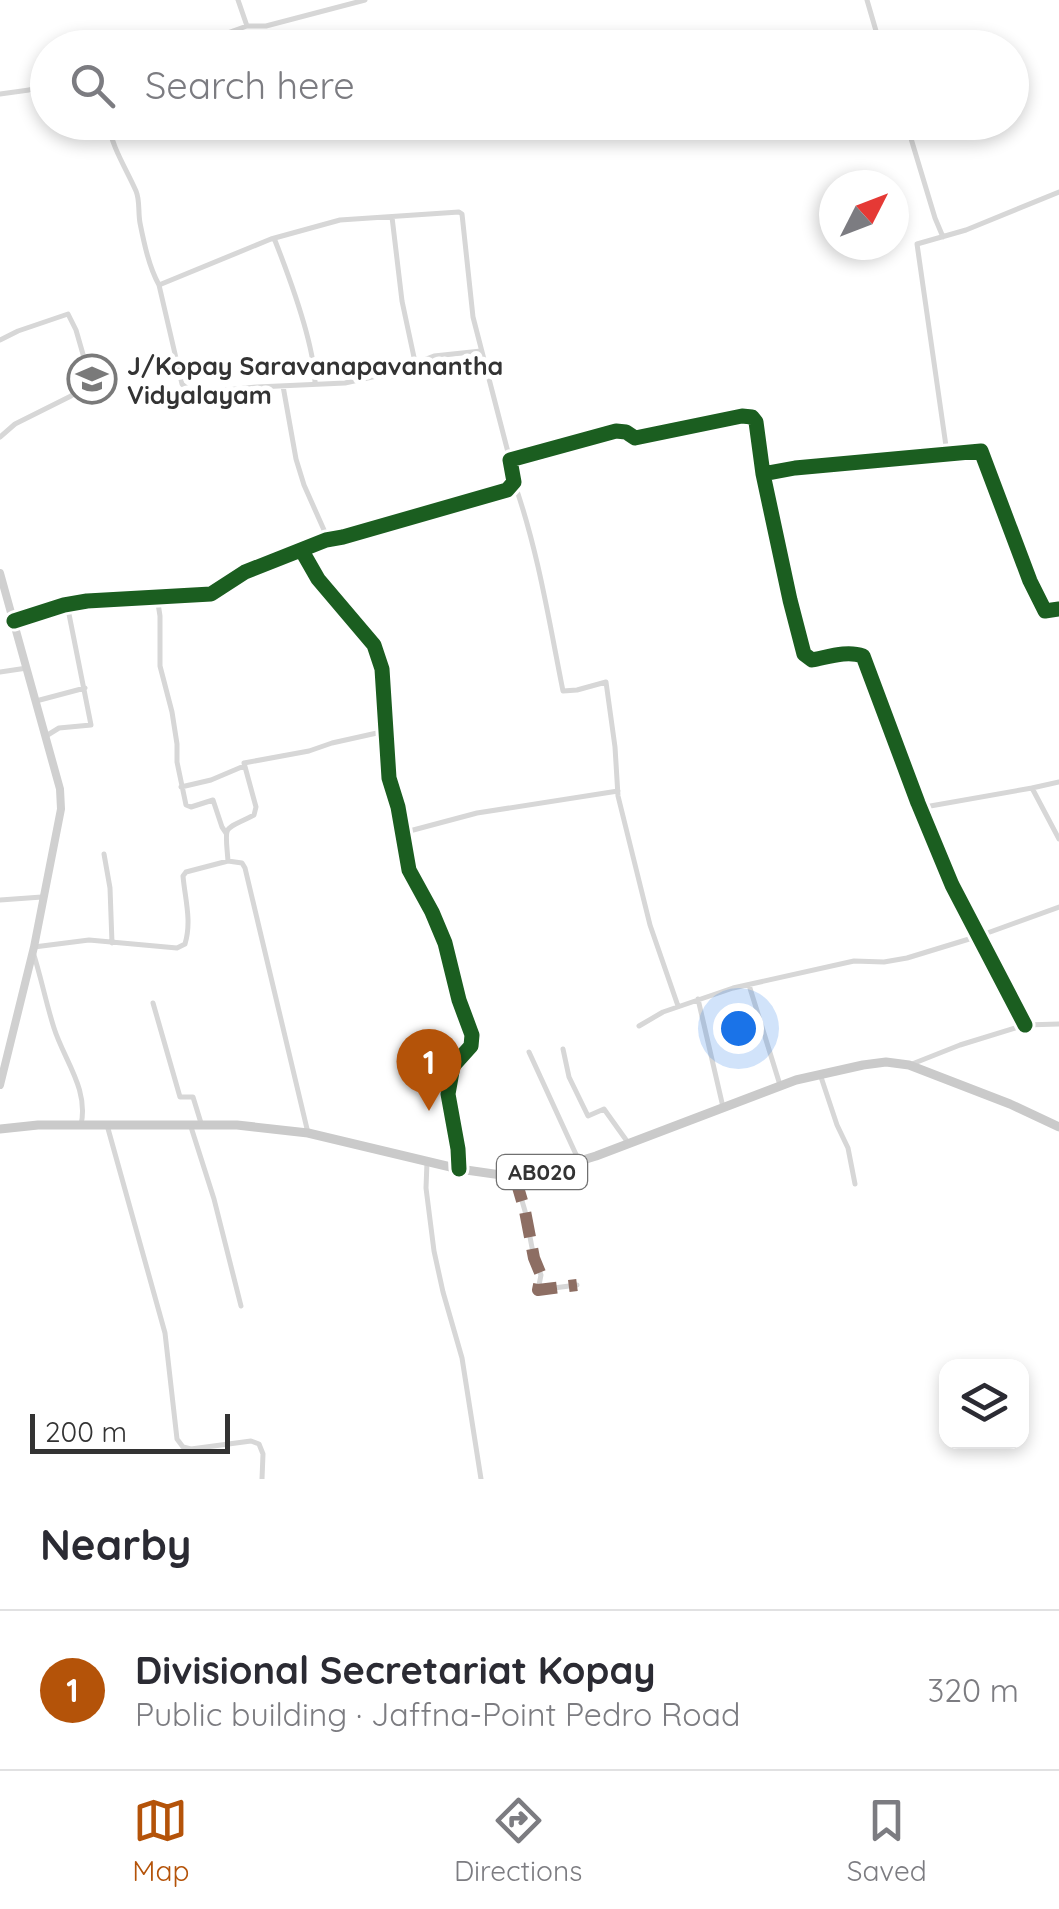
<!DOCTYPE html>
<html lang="en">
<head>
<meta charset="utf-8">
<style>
  body { margin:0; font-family:Quicksand,sans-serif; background:#f2f2f3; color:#2b2b33 }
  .controls { position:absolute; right:30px; bottom:30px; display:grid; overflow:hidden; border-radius:20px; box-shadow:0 5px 15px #0003 }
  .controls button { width:90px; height:90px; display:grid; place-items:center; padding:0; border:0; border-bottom:2px solid #e1e1e2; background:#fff; color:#2b2b33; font:50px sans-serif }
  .compass { position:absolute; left:819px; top:170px; width:90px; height:90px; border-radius:50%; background:#fff; box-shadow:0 5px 15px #0003; rotate:48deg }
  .scale { position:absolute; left:30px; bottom:25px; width:200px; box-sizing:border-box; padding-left:10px; border:5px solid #333; border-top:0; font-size:28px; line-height:35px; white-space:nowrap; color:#333; -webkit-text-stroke:8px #fff; paint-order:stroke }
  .you { position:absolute; left:738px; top:1028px; width:35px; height:35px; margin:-25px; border:8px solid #fff; border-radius:50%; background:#1a73e8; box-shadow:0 0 0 15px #1a73e833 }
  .badge { display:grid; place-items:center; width:65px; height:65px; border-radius:50%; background:#b45309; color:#fff; font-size:32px; font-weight:700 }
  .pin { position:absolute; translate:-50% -82px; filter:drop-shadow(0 2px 5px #0008) }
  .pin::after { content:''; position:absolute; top:52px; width:35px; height:30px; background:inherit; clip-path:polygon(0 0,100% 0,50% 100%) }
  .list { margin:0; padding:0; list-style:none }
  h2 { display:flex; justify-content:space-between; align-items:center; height:130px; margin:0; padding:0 40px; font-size:42px }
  h2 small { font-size:32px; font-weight:400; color:#7c7c81 }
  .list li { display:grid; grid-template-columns:65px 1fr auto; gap:30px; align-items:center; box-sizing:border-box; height:160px; padding:0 40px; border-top:2px solid #e1e1e2 }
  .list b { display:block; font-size:38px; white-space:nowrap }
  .list p { margin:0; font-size:32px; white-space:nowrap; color:#7c7c81 }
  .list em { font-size:32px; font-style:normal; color:#7c7c81 }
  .icon { flex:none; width:55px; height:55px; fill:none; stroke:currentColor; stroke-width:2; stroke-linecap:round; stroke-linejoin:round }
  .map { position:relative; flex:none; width:1059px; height:1479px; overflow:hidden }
  .search { position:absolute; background:#fff; box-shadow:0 5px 15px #0003; left:30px; right:30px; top:30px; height:110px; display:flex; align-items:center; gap:25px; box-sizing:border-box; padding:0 35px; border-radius:55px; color:#7c7c81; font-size:38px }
  .sheet { height:290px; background:#fff }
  nav { display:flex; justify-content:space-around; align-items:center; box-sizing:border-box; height:140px; border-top:2px solid #e1e1e2; background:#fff; font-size:28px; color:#7c7c81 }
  nav a { display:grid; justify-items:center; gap:5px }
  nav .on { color:#b45309 }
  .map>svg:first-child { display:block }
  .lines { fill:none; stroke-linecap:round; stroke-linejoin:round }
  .minor { stroke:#d7d7d7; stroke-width:5 }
  .secondary { stroke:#d0d0d0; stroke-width:8 }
  .primary { stroke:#cacaca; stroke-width:9 }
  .quiet { stroke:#8d6e63; stroke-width:12; stroke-dasharray:25 12; stroke-linecap:butt }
  .cycleway-casing { stroke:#fff; stroke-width:21 }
  .cycleway { stroke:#1b5e20; stroke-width:15 }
  .labels { text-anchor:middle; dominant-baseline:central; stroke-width:10; stroke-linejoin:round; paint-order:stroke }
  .shield { fill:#fff; stroke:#707070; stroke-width:2.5 }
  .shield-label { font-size:22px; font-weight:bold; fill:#333 }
  .poi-label { font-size:25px; font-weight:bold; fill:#333; stroke:#fff; text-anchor:start }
</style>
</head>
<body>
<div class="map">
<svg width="1059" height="1479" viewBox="0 0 1059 1479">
  <rect width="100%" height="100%" fill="#fff"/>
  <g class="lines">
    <path class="minor" d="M238 0 247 26
      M867 0 881 48
      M185 48 247 26H266L365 0
      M0 94 29 90 48 83
      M108 122C112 148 126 168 136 191 140 200 138 212 140 223 144 243 149 267 159 285L182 384 190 391H216L257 387 345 383 390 373 434 356 481 351
      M906 122 935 218 943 237
      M392 217 402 301 415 362
      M274 238C289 276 315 345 315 384
      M159 285 271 239 340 220 459 212 462 214 473 317 510 460
      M0 340 18 331 68 314 76 330 91 382 71 396 15 424 0 437
      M283 386 296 459 304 485 328 539
      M947 453 917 244 966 230 1059 192
      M763 474 790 600 804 654 812 660C828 657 847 650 863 656L918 803 952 885 1025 1025
      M514 482C538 550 549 621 563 691L577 690 606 682 615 747 618 796 650 925 678 1006
      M302 552 318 579 374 645 382 669 389 778 398 807 409 870 432 912 445 943 459 1000 472 1035 471 1046 453 1066 448 1094 458 1149 459 1169
      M157 597 160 616V666L172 712 177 744V762L186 805 191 807 213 800 222 827 226 833
      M14 621 64 605 87 601 211 594 245 572 326 540 343 537 507 490 514 482 510 460 616 431 626 432 635 438 742 416 752 417 756 422 763 474 795 468 981 451 1030 581 1045 611 1059 609
      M0 672 27 668
      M36 701 85 688
      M46 736 59 728 91 725 67 604
      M1059 782 1032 788 1059 839
      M181 787 211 780 244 766
      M919 808 1032 788
      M402 833 477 813 618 791
      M104 854 110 888 112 943
      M228 861C225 822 222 832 254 815L256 807 244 763 309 751 332 743 386 731
      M0 900 42 897
      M34 947 89 940 177 948 185 944C192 921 185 899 183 876L186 872 228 861 242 863 245 868 308 1133
      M33 952C41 977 46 1003 54 1028 64 1060 89 1089 81 1125
      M749 985 780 1085
      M698 999 723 1107
      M153 1003 180 1097H193L201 1123
      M639 1026 663 1012 733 988 854 961 884 962 907 958 979 936 1059 907
      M563 1049 569 1077 588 1116 604 1109 629 1144
      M529 1052 579 1161
      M912 1064 960 1045 1025 1025 1059 1024
      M820 1074 837 1125 848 1148 855 1184
      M107 1125 165 1333 177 1439 183 1447 191 1449 251 1441 259 1444 263 1454 262 1479
      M191 1127 214 1199 241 1306
      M427 1162 426 1188 434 1251 443 1292 462 1358 481 1479
      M515 1177 525 1211 534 1258 541 1275 538 1290 577 1285"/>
    <path class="secondary" d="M0 573 60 789 61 809 34 947 0 1085"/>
    <path class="primary" d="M0 1129 38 1125H237L308 1133 459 1169 515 1177 534 1175 596 1156 796 1080 863 1065 886 1062 909 1065 1010 1104 1059 1127"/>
    <path class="quiet" d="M515 1177 525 1211 534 1258 541 1275 538 1290 577 1285"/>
    <g class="cycleway-casing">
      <path id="cycleway" d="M763 474 790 600 804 654 812 660C828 657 847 650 863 656L918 803 952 885 1025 1025
        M302 551 318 579 374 645 382 669 389 778 398 807 409 870 432 912 445 943 459 1000 472 1035 471 1046 453 1066 448 1094 458 1149 459 1169
        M14 621 64 605 87 601 211 594 245 572 326 540 343 537 507 490 514 482 510 460 616 431 626 432 635 438 742 416 752 417 756 422 763 474 795 468 981 451 1030 581 1045 611 1059 609"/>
    </g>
    <use href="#cycleway" class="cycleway"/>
  </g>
  <defs>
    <g id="school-ring" transform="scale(2.5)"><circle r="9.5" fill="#fff" stroke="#7a7a7a" stroke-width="1.5"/><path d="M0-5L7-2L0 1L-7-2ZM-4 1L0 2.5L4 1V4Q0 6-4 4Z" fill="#7a7a7a"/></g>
  </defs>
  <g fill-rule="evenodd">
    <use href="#school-ring" x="92" y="379"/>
  </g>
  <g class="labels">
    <rect class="shield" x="497" y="1155" width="90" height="34" rx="8"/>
    <g class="shield-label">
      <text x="542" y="1172">AB020</text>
    </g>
    <g class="poi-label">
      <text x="127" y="365">J/Kopay Saravanapavanantha<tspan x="127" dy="29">Vidyalayam</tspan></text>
    </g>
  </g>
</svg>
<div class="controls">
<button><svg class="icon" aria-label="layers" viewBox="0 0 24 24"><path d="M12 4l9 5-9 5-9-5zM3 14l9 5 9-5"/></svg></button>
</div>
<svg class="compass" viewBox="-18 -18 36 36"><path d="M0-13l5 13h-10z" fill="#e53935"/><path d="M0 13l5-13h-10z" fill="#7c7c81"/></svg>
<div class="scale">200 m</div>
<div class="you"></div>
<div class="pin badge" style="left:429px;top:1111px">1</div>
<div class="search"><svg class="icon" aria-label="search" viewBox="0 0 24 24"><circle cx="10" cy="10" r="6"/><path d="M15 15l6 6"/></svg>Search here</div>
</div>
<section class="sheet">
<h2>Nearby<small></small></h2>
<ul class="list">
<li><span class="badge">1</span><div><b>Divisional Secretariat Kopay</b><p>Public building · Jaffna-Point Pedro Road</p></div><em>320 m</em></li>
</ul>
</section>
<nav>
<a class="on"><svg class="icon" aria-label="map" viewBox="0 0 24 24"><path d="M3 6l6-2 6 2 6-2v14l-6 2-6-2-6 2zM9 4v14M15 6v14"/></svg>Map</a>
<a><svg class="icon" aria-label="directions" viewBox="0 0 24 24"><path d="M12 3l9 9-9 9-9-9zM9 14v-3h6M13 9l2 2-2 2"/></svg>Directions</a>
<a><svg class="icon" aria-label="saved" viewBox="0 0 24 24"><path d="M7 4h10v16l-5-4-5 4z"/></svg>Saved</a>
</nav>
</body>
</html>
